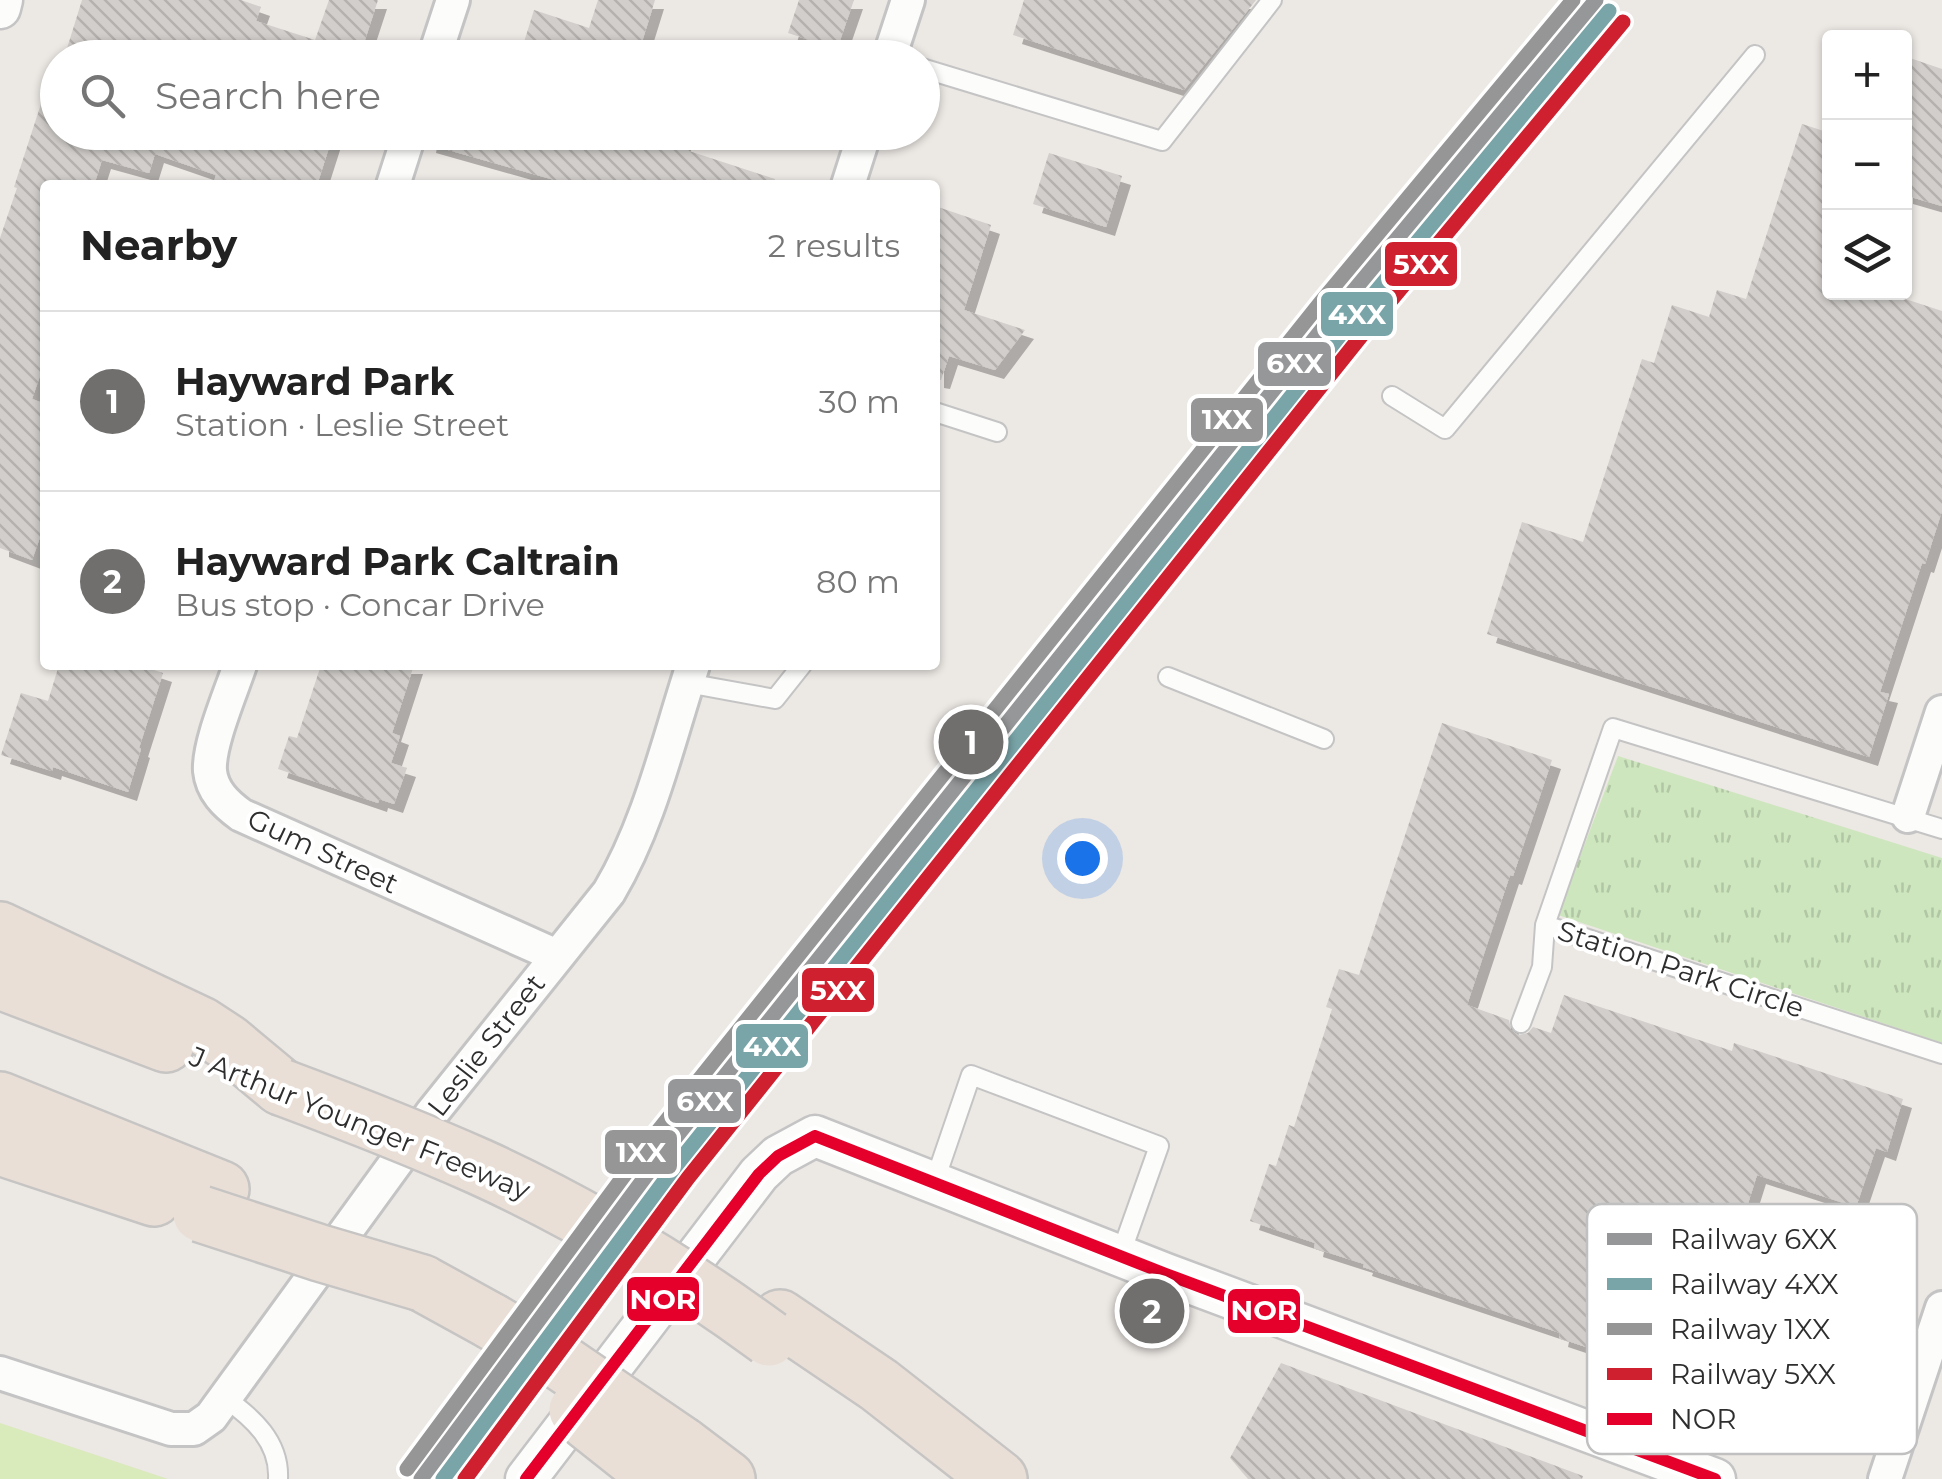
<!DOCTYPE html>
<html lang="en">
<head>
<meta charset="utf-8">
<style>
  body { margin:0; font-family:Montserrat,sans-serif; background:#f6f6f6; color:#222 }
  .controls { position:absolute; right:30px; top:30px; display:grid; overflow:hidden; border-radius:10px; box-shadow:0 2px 8px #0004 }
  .controls button { width:90px; height:90px; display:grid; place-items:center; padding:0; border:0; border-bottom:2px solid #e0e0e0; background:#fff; color:#222; font:50px sans-serif }
  .you { position:absolute; left:1082px; top:858px; width:35px; height:35px; margin:-25px; border:8px solid #fff; border-radius:50%; background:#1a73e8; box-shadow:0 0 0 15px #1a73e833 }
  .badge { display:grid; place-items:center; width:65px; height:65px; border-radius:50%; background:#706f6e; color:#fff; font-size:32px; font-weight:700 }
  .pin { position:absolute; translate:-50% -50%; border:5px solid #fff; box-shadow:0 2px 10px #0006 }
  .list { margin:0; padding:0; list-style:none }
  h2 { display:flex; justify-content:space-between; align-items:center; height:130px; margin:0; padding:0 40px; font-size:42px }
  h2 small { font-size:32px; font-weight:400; color:#767676 }
  .list li { display:grid; grid-template-columns:65px 1fr auto; gap:30px; align-items:center; box-sizing:border-box; height:180px; padding:0 40px; border-top:2px solid #e0e0e0 }
  .list b { display:block; font-size:38px; white-space:nowrap }
  .list p { margin:0; font-size:32px; white-space:nowrap; color:#767676 }
  .list em { font-size:32px; font-style:normal; color:#767676 }
  .icon { flex:none; width:55px; height:55px; fill:none; stroke:currentColor; stroke-width:2; stroke-linecap:round; stroke-linejoin:round }
  .map { position:relative; flex:none; width:1942px; height:1479px; overflow:hidden }
  .search { position:absolute; background:#fff; box-shadow:0 2px 8px #0004; left:40px; top:40px; width:900px; height:110px; display:flex; align-items:center; gap:25px; box-sizing:border-box; padding:0 35px; border-radius:55px; color:#767676; font-size:38px }
  .panel { position:absolute; background:#fff; box-shadow:0 2px 8px #0004; left:40px; top:180px; width:900px; height:490px; border-radius:10px }
  .map>svg:first-child { display:block }
  .park { fill:url(#park-tufts) }
  .pitch { fill:#d9eabb }
  .building { fill:url(#building-back-hatch); filter:url(#shadow) }
  .lines { fill:none; stroke-linecap:round; stroke-linejoin:round }
  .service-casing { stroke:#c5c4c5; stroke-width:22 }
  .minor-casing { stroke:#c5c4c5; stroke-width:38 }
  .tertiary-casing { stroke:#c5c4c5; stroke-width:45 }
  .motorway-casing { stroke:#c6c5c4; stroke-width:60 }
  .service { stroke:#fcfcfb; stroke-width:18 }
  .minor { stroke:#fcfcfb; stroke-width:32 }
  .tertiary { stroke:#fcfcfb; stroke-width:40 }
  .motorway { stroke:#eadfd6; stroke-width:55 }
  .motorway-bridge-casing { stroke:#c6c5c4; stroke-width:60; stroke-linecap:butt }
  .motorway-bridge { stroke:#eadfd6; stroke-width:55 }
  .bus-1-casing { stroke:#fff; stroke-width:20 }
  .bus-1 { stroke:#e4002b; stroke-width:12 }
  .rail-1-casing { stroke:#fff; stroke-width:22 }
  .rail-2-casing { stroke:#fff; stroke-width:22 }
  .rail-3-casing { stroke:#fff; stroke-width:22 }
  .rail-4-casing { stroke:#fff; stroke-width:22 }
  .rail-1 { stroke:#969798; stroke-width:15 }
  .rail-2 { stroke:#79a4a8; stroke-width:15 }
  .rail-3 { stroke:#969696; stroke-width:15 }
  .rail-4 { stroke:#ce202f; stroke-width:15 }
  .labels { text-anchor:middle; dominant-baseline:central; stroke-width:8; stroke-linejoin:round; paint-order:stroke }
  .street-label { font-size:28px; fill:#2e2e2e; stroke:#fff }
  .key { fill:#fff; stroke:#c0c0c0; stroke-width:2.5 }
  .key-label { font-size:28px; fill:#2e2e2e }
  .line-badge { stroke:#fff; stroke-width:4 }
  .badge-label { font-size:28px; text-anchor:middle; font-weight:bold; fill:#fff }
</style>
</head>
<body>
<div class="map">
<svg width="1942" height="1479" viewBox="0 0 1942 1479">
  <defs>
    <pattern id="park-tufts" width="24" height="20" patternUnits="userSpaceOnUse" patternTransform="scale(2.5)"><rect width="24" height="20" fill="#cee6be"/><path d="M3 7l-1-3M5 7V3M7 7l1-3M15 17l-1-3M17 17v-4M19 17l1-3" fill="none" stroke="#b1c6a4"/></pattern>
    <pattern id="building-back-hatch" width="6" height="6" patternUnits="userSpaceOnUse" patternTransform="scale(2.5)"><rect width="6" height="6" fill="#d1cecb"/><path d="M-1 5l2 2M0 0l6 6M5-1l2 2" fill="none" stroke="#b4b1af"/></pattern>
    <filter id="shadow"><feDropShadow dx="9" dy="9" stdDeviation="0" flood-color="#0004"/></filter>
  </defs>
  <rect width="100%" height="100%" fill="#ece8e4"/>
  <path class="park" d="M1618 756 1942 858V1043L1558 915Z"/>
  <path class="pitch" d="M0 1423 168 1479H0Z"/>
  <path class="building" d="M82 0H241L261 7 256 21 315 40 329 0H378L359 58H271L247 51 244 58H202L160 44 156 58H64Z
    M598 0H655L641 45 662 52 661 58H519L534 10 589 28Z
    M799 0H854L837 49 788 33Z
    M1024 0H1256L1184 90 1013 35Z
    M1904 56 1942 69V206L1904 195Z
    M51 73 58 74V132H334L317 185H213L216 175 155 154 149 173 102 160 94 185H45V361L32 399 45 404V523L32 560 0 548V238L17 188 14 187Z
    M1802 124 1830 133V292H1884L1942 311V511L1925 564 1922 563 1880 692 1889 694 1869 757 1487 634 1522 522 1583 542 1642 359 1654 363 1672 305 1709 317 1717 290 1746 299Z
    M429 132H685L680 148 775 179 774 185H572L427 144Z
    M1049 153 1122 176 1106 227 1033 204Z
    M935 206 991 225 964 310 1025 330 995 370 949 356 941 380 935 379Z
    M59 665H139L163 673 139 748 141 749 128 792 53 767 52 771 1 755 21 693 48 701Z
    M321 665H414L392 733 400 736 391 763 407 768 394 804 379 799 378 803 278 769 289 736 297 738Z
    M1442 723 1552 760 1513 876 1510 875 1467 1005 1509 1020 1511 1030 1518 1035 1528 1033 1533 1027 1551 1033 1564 995 1732 1051 1734 1043 1903 1099 1887 1152 1876 1148 1856 1207 1757 1175 1732 1254 1742 1277 1780 1289 1782 1284 1822 1297 1805 1348 1821 1354 1802 1419 1559 1338 1560 1333 1363 1267 1364 1264 1314 1248 1315 1243 1250 1221 1269 1164 1276 1166 1289 1125 1294 1127 1332 1009 1326 1007 1339 969 1359 975Z
    M1281 1363 1583 1476 1582 1479H1248L1230 1458Z"/>
  <g class="lines">
    <g class="service-casing">
      <path id="service" d="M922 68 1162 141 1272 0
        M1392 396 1445 429 1755 55
        M935 412 997 432
        M1168 677 1324 739
        M687 683 775 699 802 665
        M1942 829 1613 728 1545 925 1942 1054
        M1521 1023 1542 967 1545 925
        M934 1183 971 1075 1159 1146 1120 1256
        M225 1398C253 1418 280 1442 278 1479"/>
    </g>
    <g class="minor-casing">
      <path id="minor" d="M434 58 453 0
        M889 58 908 0
        M393 185 410 132
        M848 185 865 132
        M240 665C231 692 208 745 210 771 212 791 226 804 241 815L557 956
        M1908 816 1942 712
        M0 1373 171 1429H194L211 1417 432 1113 609 892C650 823 668 741 693 665
        M1885 1479 1942 1308"/>
    </g>
    <g class="tertiary-casing">
      <path id="tertiary" d="M0 8 2 0
        M526 1479 759 1174 778 1156 815 1136 1166 1274 1715 1479"/>
    </g>
    <g class="motorway-casing">
      <path id="motorway" d="M0 930 201 1025 227 1042 281 1087
        M0 981 166 1044
        M0 1100 221 1189
        M0 1147 154 1198
        M422 1283 491 1321
        M780 1318 879 1385 999 1479
        M682 1445 727 1479"/>
    </g>
    <use href="#service" class="service"/>
    <use href="#minor" class="minor"/>
    <use href="#tertiary" class="tertiary"/>
    <use href="#motorway" class="motorway"/>
    <g class="motorway-bridge-casing">
      <path id="motorway-bridge" d="M281 1087C348 1112 415 1138 480 1167 581 1213 679 1272 769 1338
        M201 1214 320 1253 422 1283
        M491 1321 559 1361 682 1445
        M577 1410 588 1422 655 1475"/>
    </g>
    <use href="#motorway-bridge" class="motorway-bridge"/>
    <g class="bus-1-casing">
      <path id="bus-1" d="M815 1136 1166 1274 1715 1479
        M526 1479 759 1174 778 1156 815 1136"/>
    </g>
    <use href="#bus-1" class="bus-1"/>
    <g class="rail-1-casing">
      <path id="rail-1" d="M421 1479 660 1157 1335 313 1596 0"/>
    </g>
    <g class="rail-2-casing">
      <path id="rail-2" d="M443 1479 674 1168 1349 324 1609 11"/>
    </g>
    <g class="rail-3-casing">
      <path id="rail-3" d="M407 1469 646 1146 1321 302 1573 0"/>
    </g>
    <g class="rail-4-casing">
      <path id="rail-4" d="M465 1479 688 1178 1362 335 1623 22"/>
    </g>
    <use href="#rail-1" class="rail-1"/>
    <use href="#rail-2" class="rail-2"/>
    <use href="#rail-3" class="rail-3"/>
    <use href="#rail-4" class="rail-4"/>
  </g>
  <g class="labels">
    <g class="street-label">
      <text transform="translate(323 851) rotate(25)">Gum Street</text>
      <text transform="translate(1681 969) rotate(18)">Station Park Circle</text>
      <text transform="translate(486 1045) rotate(-52)">Leslie Street</text>
      <text transform="translate(360 1123) rotate(22)">J Arthur Younger Freeway</text>
    </g>
  </g>
  <rect x="1587" y="1204" width="330" height="250" rx="15" class="key"/>
  <rect x="1607" y="1233" width="45" height="12" fill="#969798"/>
  <rect x="1607" y="1278" width="45" height="12" fill="#79a4a8"/>
  <rect x="1607" y="1323" width="45" height="12" fill="#969696"/>
  <rect x="1607" y="1368" width="45" height="12" fill="#ce202f"/>
  <rect x="1607" y="1413" width="45" height="12" fill="#e4002b"/>
  <g class="key-label">
    <text x="1670" y="1249">Railway 6XX</text>
    <text x="1670" y="1294">Railway 4XX</text>
    <text x="1670" y="1339">Railway 1XX</text>
    <text x="1670" y="1384">Railway 5XX</text>
    <text x="1670" y="1429">NOR</text>
  </g>
  <g class="line-badge">
    <rect x="1383" y="240" width="76" height="48" rx="10" fill="#ce202f"/>
    <rect x="1319" y="290" width="76" height="48" rx="10" fill="#79a4a8"/>
    <rect x="1256" y="340" width="77" height="48" rx="10" fill="#969798"/>
    <rect x="1189" y="396" width="76" height="48" rx="10" fill="#969696"/>
    <rect x="800" y="966" width="76" height="48" rx="10" fill="#ce202f"/>
    <rect x="734" y="1022" width="76" height="48" rx="10" fill="#79a4a8"/>
    <rect x="666" y="1077" width="77" height="48" rx="10" fill="#969798"/>
    <rect x="603" y="1128" width="76" height="48" rx="10" fill="#969696"/>
    <rect x="625" y="1275" width="76" height="48" rx="10" fill="#e4002b"/>
    <rect x="1226" y="1287" width="76" height="48" rx="10" fill="#e4002b"/>
  </g>
  <g class="badge-label">
    <text x="1421" y="274">5XX</text>
    <text x="1357" y="324">4XX</text>
    <text x="1295" y="373">6XX</text>
    <text x="1227" y="429">1XX</text>
    <text x="838" y="1000">5XX</text>
    <text x="772" y="1056">4XX</text>
    <text x="705" y="1111">6XX</text>
    <text x="641" y="1162">1XX</text>
    <text x="663" y="1309">NOR</text>
    <text x="1264" y="1320">NOR</text>
  </g>
</svg>
<div class="controls">
<button>+</button>
<button>−</button>
<button><svg class="icon" aria-label="layers" viewBox="0 0 24 24"><path d="M12 4l9 5-9 5-9-5zM3 14l9 5 9-5"/></svg></button>
</div>
<div class="you"></div>
<div class="pin badge" style="left:971px;top:742px">1</div>
<div class="pin badge" style="left:1152px;top:1311px">2</div>
<div class="search"><svg class="icon" aria-label="search" viewBox="0 0 24 24"><circle cx="10" cy="10" r="6"/><path d="M15 15l6 6"/></svg>Search here</div>
<section class="panel">
<h2>Nearby<small>2 results</small></h2>
<ul class="list">
<li><span class="badge">1</span><div><b>Hayward Park</b><p>Station · Leslie Street</p></div><em>30 m</em></li>
<li><span class="badge">2</span><div><b>Hayward Park Caltrain</b><p>Bus stop · Concar Drive</p></div><em>80 m</em></li>
</ul>
</section>
</div>
</body>
</html>
